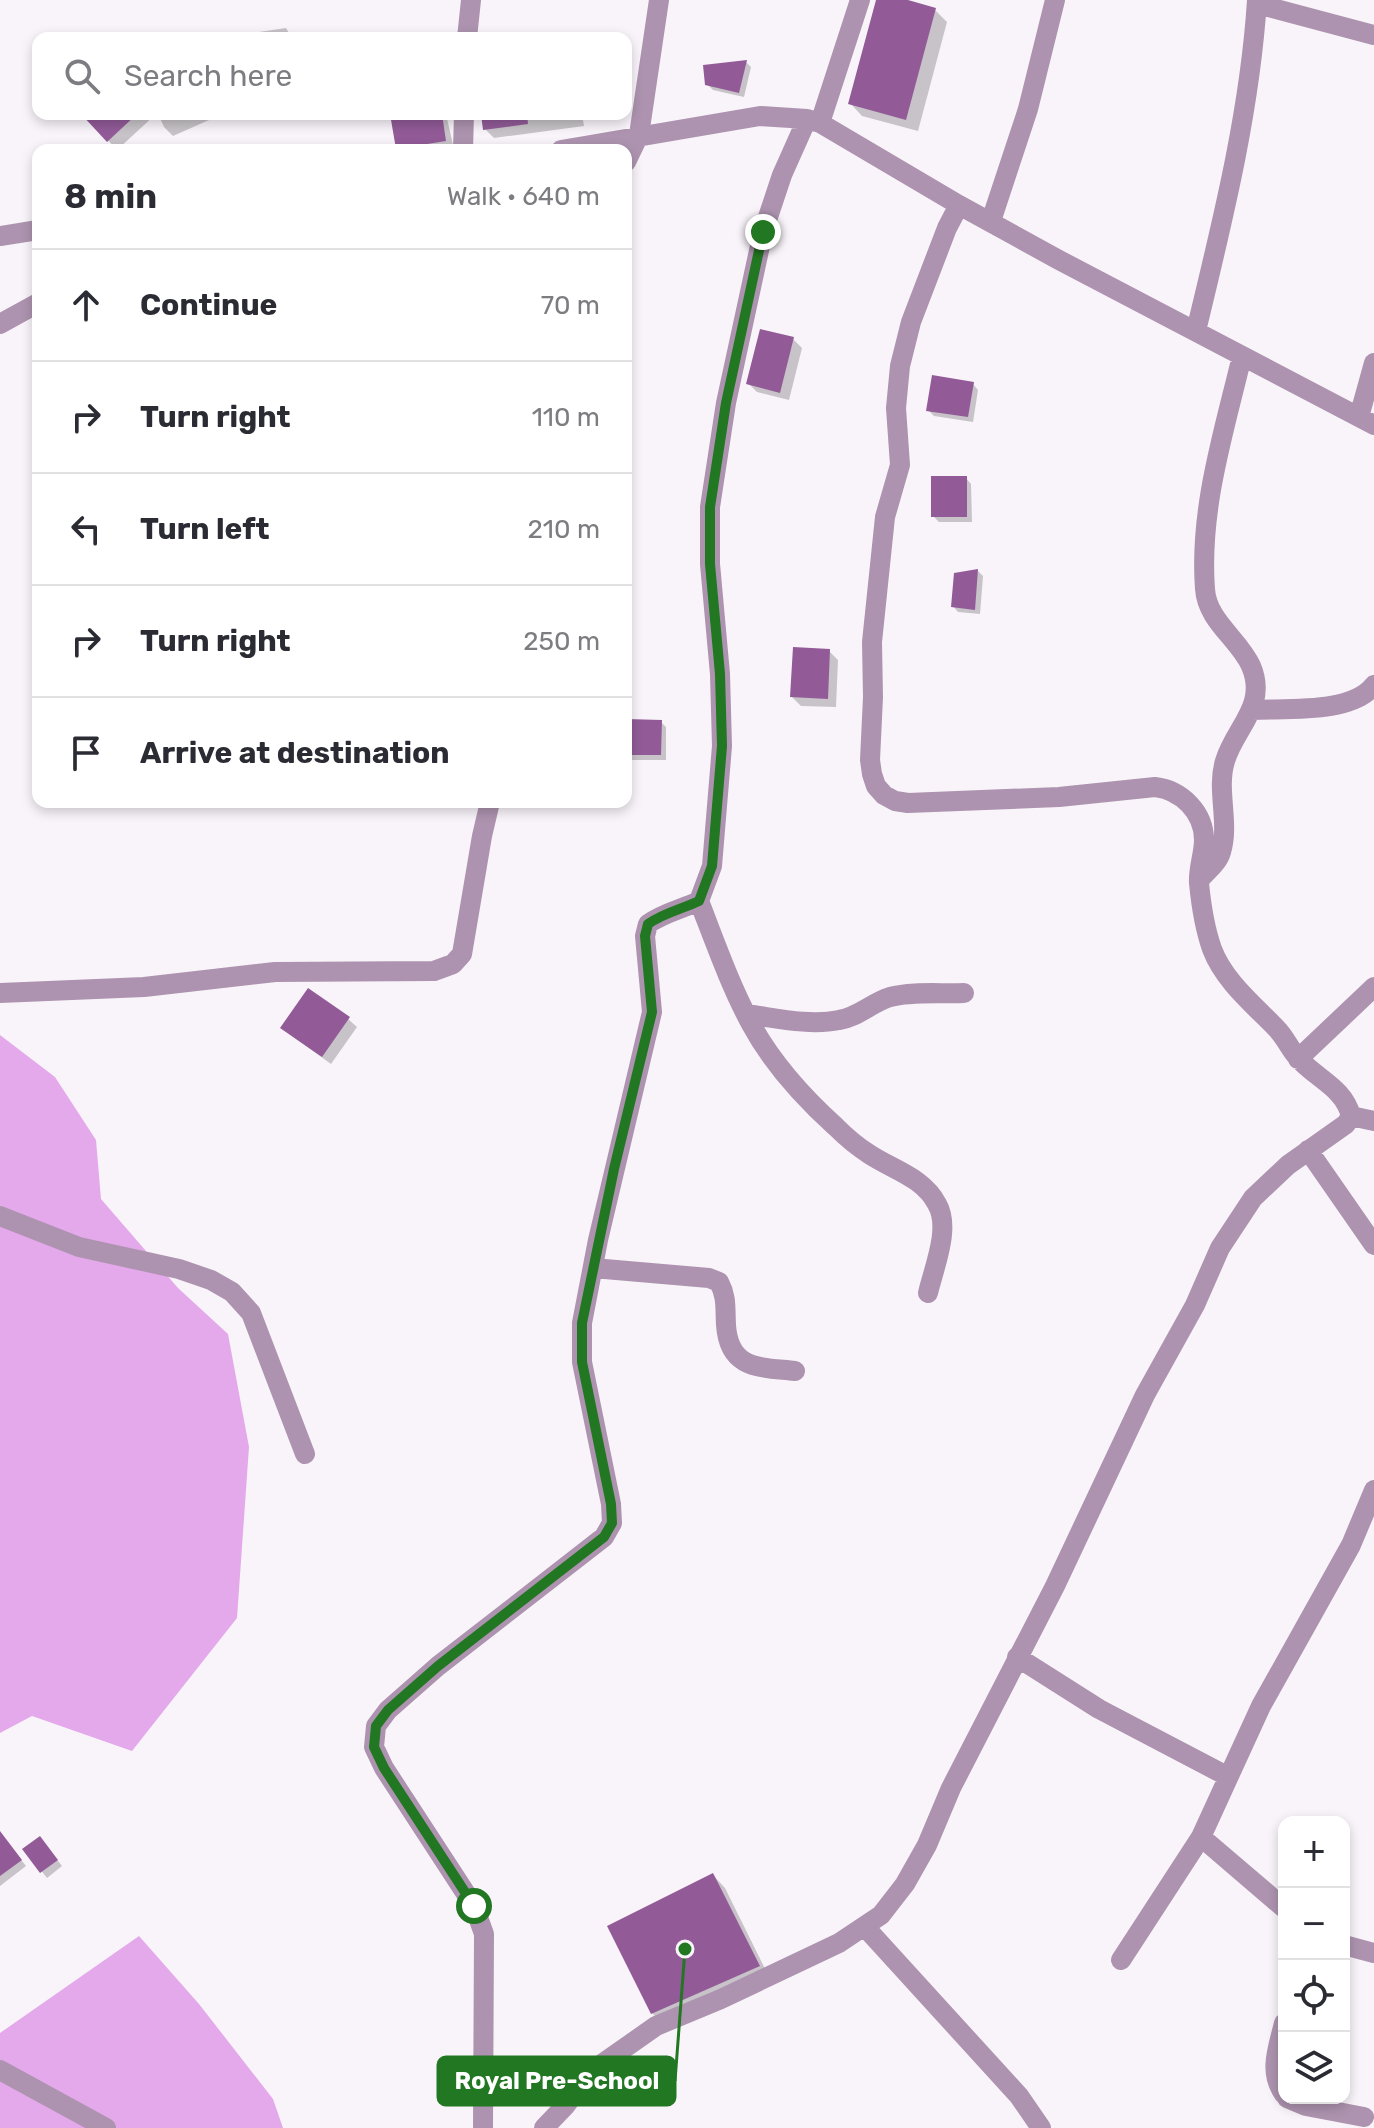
<!DOCTYPE html>
<html lang="en">
<head>
<meta charset="utf-8">
<style>
  body { margin:0; font-family:Rubik,sans-serif; background:#f7f7f7; color:#2b2b33 }
  .controls { position:absolute; right:24px; bottom:24px; display:grid; overflow:hidden; border-radius:16px; box-shadow:0 4px 12px #0003 }
  .controls button { width:72px; height:72px; display:grid; place-items:center; padding:0; border:0; border-bottom:2px solid #e1e1e2; background:#fff; color:#2b2b33; font:40px sans-serif }
  .stop { position:absolute; width:24px; height:24px; margin:-18px; border:6px solid #272; border-radius:50%; background:#fff }
  .stop.end { background:#272; border-color:#fff; box-shadow:0 2px 8px #0008 }
  .list { margin:0; padding:0; list-style:none }
  h2 { display:flex; justify-content:space-between; align-items:center; height:104px; margin:0; padding:0 32px; font-size:34px }
  h2 small { font-size:26px; font-weight:400; color:#7c7c81 }
  .list li { display:grid; grid-template-columns:52px 1fr auto; gap:24px; align-items:center; box-sizing:border-box; height:112px; padding:0 32px; border-top:2px solid #e1e1e2 }
  .list b { display:block; font-size:30px; white-space:nowrap }
  .list em { font-size:26px; font-style:normal; color:#7c7c81 }
  .icon { flex:none; width:44px; height:44px; fill:none; stroke:currentColor; stroke-width:2; stroke-linecap:round; stroke-linejoin:round }
  .map { position:relative; flex:none; width:1374px; height:2128px; overflow:hidden }
  .search { position:absolute; background:#fff; box-shadow:0 4px 12px #0003; left:32px; top:32px; width:600px; height:88px; display:flex; align-items:center; gap:20px; box-sizing:border-box; padding:0 28px; border-radius:16px; color:#7c7c81; font-size:30px }
  .panel { position:absolute; background:#fff; box-shadow:0 4px 12px #0003; left:32px; top:144px; width:600px; height:664px; border-radius:16px }
  .map>svg:first-child { display:block }
  .forest { fill:#e4a9eb }
  .shadow { fill:#0003 }
  .building { fill:#925b98 }
  .lines { fill:none; stroke-linecap:round; stroke-linejoin:round }
  .minor { stroke:#ad93af; stroke-width:20 }
  .route { stroke:#272; stroke-width:10 }
  .leader { fill:none; stroke:#272; stroke-width:3 }
  .callout-dot { fill:#272; stroke:#f9f4fa; stroke-width:3 }
  .callout { fill:#272; stroke:#272; stroke-width:3 }
  .callout-label { font-size:24px; text-anchor:middle; font-weight:bold; fill:#fff }
</style>
</head>
<body>
<div class="map">
<svg width="1374" height="2128" viewBox="0 0 1374 2128">
  <rect width="100%" height="100%" fill="#f9f4fa"/>
  <path class="forest" d="M0 1035 55 1077 96 1140 101 1199 178 1288 228 1334 249 1447 237 1618 132 1751 32 1716 0 1733Z
    M139 1936 199 2004 273 2099 283 2128H0V2033Z"/>
  <path class="shadow" d="M878 0H901L935 10 947 22 918 131 862 116 850 103Z
    M286 28 292 38H247L246 34Z
    M746 62 751 67 744 97 713 90 707 84Z
    M84 114H156L117 150Z
    M158 114H217L218 116 173 136 164 127Z
    M398 114H446L454 149 400 150 397 148Z
    M483 114H582L584 126 494 138 485 129Z
    M793 339 802 348 789 400 757 392 748 383Z
    M973 384 978 390 973 422 934 416 928 410Z
    M966 478 971 484 972 522H939L933 516Z
    M978 571 983 576 980 614 958 612 953 606Z
    M829 651 838 660 836 707 801 706 792 697Z
    M661 722 666 727V760H632L626 754Z
    M348 1019 357 1027 331 1064 292 1036Z
    M0 1833 26 1866 0 1886Z
    M45 1844 62 1866 47 1878 25 1850Z
    M713 1875 725 1888 770 1979 664 2025 652 2013Z"/>
  <path class="building" d="M876 0H908L936 8 906 120 848 104Z
    M747 60 739 93 705 85 703 65Z
    M81 114H137L107 142Z
    M390 114H442L446 141 396 149Z
    M481 114H527L528 124 483 130Z
    M760 329 794 337 780 393 746 384Z
    M932 375 974 382 968 417 926 411Z
    M931 476H967V517H931Z
    M978 569 975 610 951 607 954 573Z
    M793 647 830 649 828 699 790 697Z
    M626 719 662 720 661 755H626Z
    M308 988 350 1017 322 1057 280 1028Z
    M0 1831 22 1860 0 1876Z
    M40 1836 58 1860 40 1873 22 1849Z
    M713 1873 760 1966 651 2014 607 1926Z"/>
  <g class="lines">
    <path class="minor" d="M1257 4 1374 35
      M467 38 471 0
      M820 123 860 0
      M463 150 464 114
      M561 150 760 116 807 119 820 123 959 205 1059 260 1374 425
      M626 162 639 135 659 0
      M991 221 1028 109 1055 0
      M0 236 38 230
      M0 324 38 303
      M1196 331C1222 223 1250 112 1257 0
      M1359 417 1374 363
      M1252 710C1287 708 1352 714 1374 685
      M1199 880C1206 872 1218 863 1221 852 1230 823 1216 790 1225 761 1235 727 1268 706 1251 666 1239 639 1207 621 1205 589 1199 509 1224 432 1242 356
      M699 901C715 942 730 985 751 1024 772 1063 804 1098 836 1127 846 1137 858 1147 869 1154 893 1170 923 1177 937 1204 951 1228 934 1267 928 1293
      M0 993 144 987 275 972 434 971 453 964 462 954 482 836 490 802
      M746 1014C776 1018 810 1026 839 1020 858 1017 871 1003 890 997 912 991 941 994 964 993
      M1298 1059 1374 987
      M1351 1116 1374 1121
      M1308 1150 1374 1245
      M0 1216 79 1247 179 1269 211 1280 232 1292 251 1313 305 1454
      M593 1268 709 1278 719 1282C727 1297 725 1308 726 1325 729 1370 760 1367 795 1371
      M1017 1657 1099 1709 1227 1776
      M1201 1837 1284 1908
      M865 1927 1019 2096 1041 2128
      M1344 1945 1374 1953
      M1121 1960 1201 1837 1261 1706 1351 1545 1374 1490
      M1284 2023C1278 2048 1268 2072 1284 2094
      M0 2070 106 2128
      M1287 2098 1306 2106 1364 2117
      M483 2128 484 1934 474 1906 384 1768 374 1747 376 1726 388 1710 438 1666 604 1537 612 1523 611 1504 582 1362V1323L598 1240 652 1012 645 936 648 924C663 913 682 909 699 901L712 866 722 746 720 674 710 564V507L726 403 763 232 782 175 807 119
      M544 2128 566 2105 589 2073 656 2026 721 1999 839 1943 881 1915 905 1884 927 1845 951 1788 1055 1586 1145 1395 1195 1305 1220 1248 1253 1198 1288 1165 1346 1124 1351 1116C1344 1088 1317 1079 1299 1059 1290 1050 1286 1038 1277 1029 1254 1005 1224 981 1212 949 1205 929 1201 904 1199 883 1198 868 1204 854 1204 840 1204 812 1181 790 1155 787L1059 797 908 803 895 801 884 795 876 786 872 774 870 760 873 697 872 642 885 517 900 465 896 408 900 366 911 322 947 228 959 205"/>
  </g>
  <g class="lines">
    <path class="route" d="M474 1906 384 1768 374 1747 376 1726 388 1710 438 1666 604 1537 612 1523 611 1504 582 1362V1323L614 1169 652 1012 645 936 648 924C663 913 682 909 699 901L712 866 722 746 720 674 710 564V507L726 403 763 232"/>
  </g>
  <path class="leader" d="M685 1949L675 2081"/>
  <circle class="callout-dot" cx="685" cy="1949" r="8"/>
  <rect class="callout" x="438" y="2057" width="237" height="48" rx="8"/>
  <g class="callout-label">
    <text x="557" y="2089">Royal Pre-School</text>
  </g>
</svg>
<div class="controls">
<button>+</button>
<button>−</button>
<button><svg class="icon" aria-label="locate" viewBox="0 0 24 24"><circle cx="12" cy="12" r="6"/><path d="M12 2v4M12 18v4M2 12h4M18 12h4"/></svg></button>
<button><svg class="icon" aria-label="layers" viewBox="0 0 24 24"><path d="M12 4l9 5-9 5-9-5zM3 14l9 5 9-5"/></svg></button>
</div>
<div class="stop" style="left:474px;top:1906px"></div>
<div class="stop end" style="left:763px;top:232px"></div>
<div class="search"><svg class="icon" aria-label="search" viewBox="0 0 24 24"><circle cx="10" cy="10" r="6"/><path d="M15 15l6 6"/></svg>Search here</div>
<section class="panel">
<h2>8 min<small>Walk · 640 m</small></h2>
<ul class="list">
<li><svg class="icon" aria-label="ahead" viewBox="0 0 24 24"><path d="M12 20V5M6 11l6-6 6 6"/></svg><div><b>Continue</b></div><em>70 m</em></li>
<li><svg class="icon" aria-label="right" viewBox="0 0 24 24"><path d="M7 20v-9h11M14 6l5 5-5 5"/></svg><div><b>Turn right</b></div><em>110 m</em></li>
<li><svg class="icon" aria-label="left" viewBox="0 0 24 24"><path d="M17 20v-9H6M10 6l-5 5 5 5"/></svg><div><b>Turn left</b></div><em>210 m</em></li>
<li><svg class="icon" aria-label="right" viewBox="0 0 24 24"><path d="M7 20v-9h11M14 6l5 5-5 5"/></svg><div><b>Turn right</b></div><em>250 m</em></li>
<li><svg class="icon" aria-label="arrive" viewBox="0 0 24 24"><path d="M6 21V4h12l-3 4 3 4H6"/></svg><div><b>Arrive at destination</b></div></li>
</ul>
</section>
</div>
</body>
</html>
